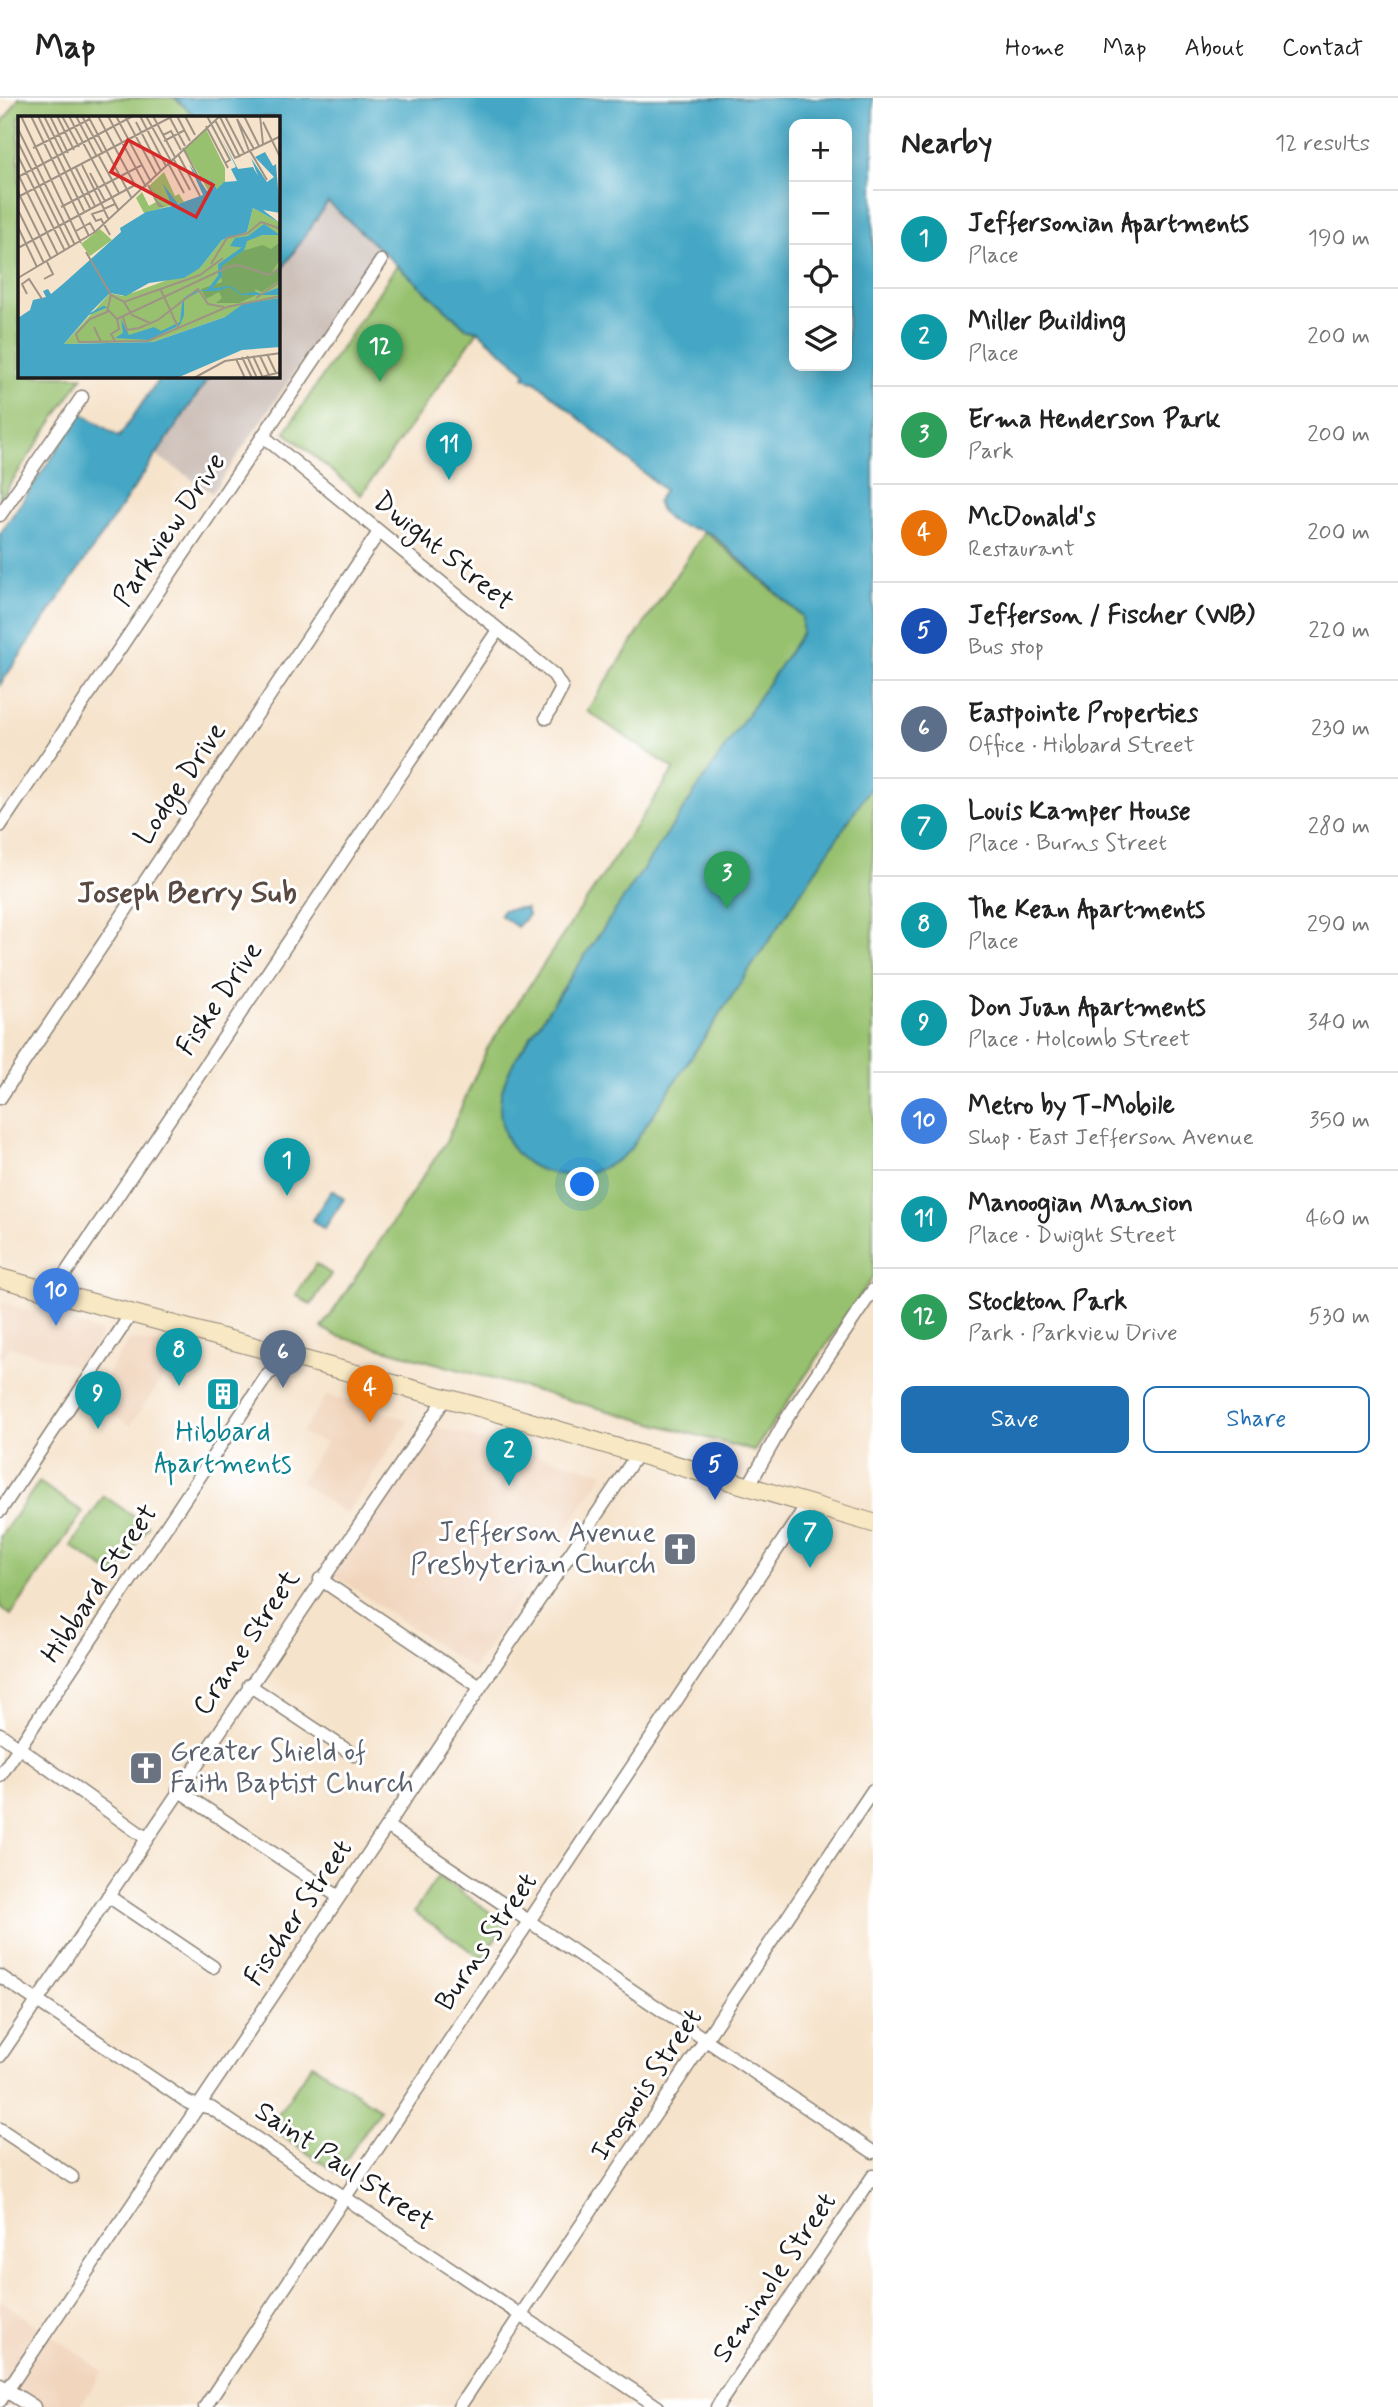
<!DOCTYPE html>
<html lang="en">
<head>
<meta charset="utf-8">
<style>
  body { margin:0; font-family:Mynerve,sans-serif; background:#f6f6f6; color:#222 }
  .controls { position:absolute; right:21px; top:21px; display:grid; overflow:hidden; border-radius:14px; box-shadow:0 4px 18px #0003 }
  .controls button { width:63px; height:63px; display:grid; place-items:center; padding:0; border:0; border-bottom:2px solid #e0e0e0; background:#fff; color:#222; font:35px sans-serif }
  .you { position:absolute; left:583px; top:1087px; width:24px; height:24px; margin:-18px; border:5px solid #fff; border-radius:50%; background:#1a73e8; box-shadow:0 0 0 10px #1a73e833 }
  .badge { display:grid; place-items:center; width:46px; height:46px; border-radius:50%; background:#1f6fb2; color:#fff; font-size:23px; font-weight:700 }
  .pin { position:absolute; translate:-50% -58px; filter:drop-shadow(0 2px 4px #0008) }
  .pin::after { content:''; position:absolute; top:37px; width:24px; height:21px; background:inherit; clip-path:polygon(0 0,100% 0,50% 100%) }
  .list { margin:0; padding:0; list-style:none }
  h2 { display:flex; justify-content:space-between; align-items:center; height:91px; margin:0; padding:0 28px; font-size:30px }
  h2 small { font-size:23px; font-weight:400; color:#767676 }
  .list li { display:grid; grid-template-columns:46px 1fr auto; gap:21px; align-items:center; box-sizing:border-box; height:98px; padding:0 28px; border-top:2px solid #e0e0e0 }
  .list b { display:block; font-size:26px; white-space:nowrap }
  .list p { margin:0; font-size:23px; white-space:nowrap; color:#767676 }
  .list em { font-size:23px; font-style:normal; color:#767676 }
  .actions { display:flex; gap:14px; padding:21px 28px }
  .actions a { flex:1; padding:16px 0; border:2px solid #1f6fb2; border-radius:14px; text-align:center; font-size:24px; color:#1f6fb2 }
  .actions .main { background:#1f6fb2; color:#fff }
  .icon { flex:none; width:38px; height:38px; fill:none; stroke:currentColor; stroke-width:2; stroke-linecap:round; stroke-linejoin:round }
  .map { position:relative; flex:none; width:873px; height:2309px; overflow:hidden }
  header { display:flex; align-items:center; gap:42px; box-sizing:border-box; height:98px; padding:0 35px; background:#fff; border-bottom:2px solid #e0e0e0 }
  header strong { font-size:33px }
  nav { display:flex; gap:38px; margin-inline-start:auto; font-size:24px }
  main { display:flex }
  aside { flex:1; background:#fff }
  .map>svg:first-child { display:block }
  .built { fill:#f1d5bd }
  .industrial { fill:#cec1ba }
  .green { fill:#97c16e; stroke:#5a6e45; stroke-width:2 }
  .water { fill:#45a7c5; stroke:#306270; stroke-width:2; fill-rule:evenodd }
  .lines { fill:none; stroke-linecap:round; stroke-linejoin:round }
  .minor-casing { stroke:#898074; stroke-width:15 }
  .tertiary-casing { stroke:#898074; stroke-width:17 }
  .secondary-casing { stroke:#898074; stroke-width:20 }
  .minor { stroke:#fff; stroke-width:12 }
  .tertiary { stroke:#fff; stroke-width:14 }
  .secondary { stroke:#f8e8c3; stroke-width:18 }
  .labels { text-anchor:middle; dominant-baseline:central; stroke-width:6; stroke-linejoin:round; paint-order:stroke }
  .street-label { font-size:28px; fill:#1c1c1c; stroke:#fff }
  .culture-label { font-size:28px; fill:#0d838f; stroke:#fff }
  .worship-label { font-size:28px; fill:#5b616d; stroke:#fff; text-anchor:end }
  .neighbourhood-label { font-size:30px; font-weight:bold; fill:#594941; stroke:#fff }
  .inset-river { fill:none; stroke:#45a7c5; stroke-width:3.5 }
  .inset-road { fill:none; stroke:#9f9385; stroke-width:2 }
  .view { fill:#d62828; fill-opacity:0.15; stroke:#d62828; stroke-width:3.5 }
  .inset-edge { fill:none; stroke:#1c1c1c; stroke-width:3.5 }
</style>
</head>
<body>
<header>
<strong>Map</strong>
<nav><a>Home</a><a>Map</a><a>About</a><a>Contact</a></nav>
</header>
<main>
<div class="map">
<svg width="873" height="2309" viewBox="0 0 873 2309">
  <rect width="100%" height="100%" fill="#fff"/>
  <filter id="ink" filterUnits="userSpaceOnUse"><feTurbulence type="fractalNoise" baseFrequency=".0143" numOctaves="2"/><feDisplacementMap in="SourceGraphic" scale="14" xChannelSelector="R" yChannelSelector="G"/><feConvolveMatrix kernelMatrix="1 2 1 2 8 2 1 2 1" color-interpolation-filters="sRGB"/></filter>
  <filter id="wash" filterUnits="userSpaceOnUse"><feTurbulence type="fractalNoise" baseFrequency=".00686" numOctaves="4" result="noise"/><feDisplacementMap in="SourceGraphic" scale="28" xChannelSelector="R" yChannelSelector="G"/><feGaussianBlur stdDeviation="1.57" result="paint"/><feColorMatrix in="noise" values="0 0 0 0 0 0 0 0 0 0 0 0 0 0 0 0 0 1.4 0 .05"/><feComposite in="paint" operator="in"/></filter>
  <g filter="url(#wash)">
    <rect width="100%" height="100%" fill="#f6e3cb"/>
    <path class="built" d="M0 1204 33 1213 102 1234 79 1269 10 1249 0 1264Z
      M130 1241 182 1252 130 1328 90 1301Z
      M327 1297 409 1322 347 1416 300 1384 326 1345 301 1335Z
      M435 1329 604 1375 473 1571 334 1477Z
      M0 2202 103 2273 79 2309H0Z"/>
    <path class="industrial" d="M327 104 379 151 212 395 156 357 210 278H278V177Z"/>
    <path class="green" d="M19 0H175L196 19H19V278H83L0 401V28Z
      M397 167 466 230 478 233 361 397 285 334Z
      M705 433 873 581V1179L754 1353 337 1238 322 1230 446 1044 487 951 674 671 587 613Z
      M316 1166 331 1176 311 1207 296 1197Z
      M39 1384 83 1414 11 1517 0 1509V1439Z
      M104 1398 148 1428 115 1478 71 1448Z
      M438 1778 506 1825 482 1860 414 1814Z
      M312 1966 380 2011 337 2075 269 2029Z"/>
    <path class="water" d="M175 0H873V686L629 1053C583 1096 501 1081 500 1009 500 992 507 978 514 963L802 535V518L713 437C690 425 669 435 657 404L664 392 534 282 532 284 524 279 526 275 478 233 466 230 328 104 278 177V19H196ZM847 26V268H794V26Z
      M161 278H210L0 587V436L82 315 119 339Z
      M520 810H526L528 817 517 829 500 817 503 812Z
      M332 1092 344 1101 324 1131 312 1122Z"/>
  </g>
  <g filter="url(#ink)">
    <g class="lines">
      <g class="minor-casing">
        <path id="minor" d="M263 338 554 577 562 590 546 620
          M0 417 82 299
          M0 728 381 163
          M0 1000 379 434
          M53 1194 498 532
          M749 1387 787 1320 873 1192
          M0 1413 131 1216
          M320 1481 480 1589
          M249 1587 354 1657
          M0 1636 146 1740
          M0 1678 268 1276 295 1260
          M178 1692 339 1799
          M387 1728 873 2054
          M108 1798 213 1869
          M0 1878 189 2005 211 2010 658 2309
          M0 1958 445 1301
          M0 2031 72 2079
          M0 2303 638 1355
          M205 2309 808 1405
          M459 2309 873 1692
          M717 2309 873 2078"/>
      </g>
      <g class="tertiary-casing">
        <path id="tertiary" d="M0 2288 33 2309"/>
      </g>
      <g class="secondary-casing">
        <path id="secondary" d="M0 1180 479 1309 873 1425"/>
      </g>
      <use href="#minor" class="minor"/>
      <use href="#tertiary" class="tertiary"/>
      <use href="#secondary" class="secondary"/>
    </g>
  </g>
  <defs>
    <g id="building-square" transform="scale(1.75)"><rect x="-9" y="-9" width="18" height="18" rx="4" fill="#0f9aa8" stroke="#fff"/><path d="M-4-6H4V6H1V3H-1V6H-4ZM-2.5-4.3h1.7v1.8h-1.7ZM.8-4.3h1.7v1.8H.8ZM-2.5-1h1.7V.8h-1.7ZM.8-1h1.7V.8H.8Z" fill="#fff"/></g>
    <g id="church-square" transform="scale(1.75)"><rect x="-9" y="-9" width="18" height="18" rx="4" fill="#6b7280" stroke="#fff"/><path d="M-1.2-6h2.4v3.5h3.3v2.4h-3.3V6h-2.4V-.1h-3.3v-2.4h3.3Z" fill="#fff"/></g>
  </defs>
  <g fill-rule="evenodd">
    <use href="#building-square" x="223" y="1296"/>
    <use href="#church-square" x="680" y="1451"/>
    <use href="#church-square" x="146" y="1670"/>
  </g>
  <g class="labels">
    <g class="street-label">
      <text transform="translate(170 432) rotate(-56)">Parkview Drive</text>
      <text transform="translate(443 454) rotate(39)">Dwight Street</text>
      <text transform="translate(181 686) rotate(-56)">Lodge Drive</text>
      <text transform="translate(220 901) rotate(-56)">Fiske Drive</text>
      <text transform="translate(100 1486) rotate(-56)">Hibbard Street</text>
      <text transform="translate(247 1545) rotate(-56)">Crane Street</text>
      <text transform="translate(299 1815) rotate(-56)">Fischer Street</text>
      <text transform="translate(487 1844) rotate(-56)">Burns Street</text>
      <text transform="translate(647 1987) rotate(-56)">Iroquois Street</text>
      <text transform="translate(344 2069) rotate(34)">Saint Paul Street</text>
      <text transform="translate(775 2180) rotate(-56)">Seminole Street</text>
    </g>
    <g class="culture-label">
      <text x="223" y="1334">Hibbard<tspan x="223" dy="32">Apartments</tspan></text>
    </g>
    <g class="worship-label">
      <text x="656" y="1435">Jefferson Avenue<tspan x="656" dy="32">Presbyterian Church</tspan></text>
      <text x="170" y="1654" text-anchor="start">Greater Shield of<tspan x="170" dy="32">Faith Baptist Church</tspan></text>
    </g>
    <g class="neighbourhood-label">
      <text x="187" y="795">Joseph Berry Sub</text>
    </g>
  </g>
  <g transform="translate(18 18)">
    <rect width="262" height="262" fill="#f6e3cb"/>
    <path d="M188 13 207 52V70L199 73 191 60 196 72 191 76 166 33ZM146 56 157 80 161 78 166 86 126 97 118 82 124 76 131 90 138 86 131 70ZM235 92 262 107V182L135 226 46 228 92 177 105 180 104 174 111 171 114 177 182 152 204 124 229 116ZM82 113 94 124 72 140 63 128Z" fill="#97c16e"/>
    <path d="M262 126V144L253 157 262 152V164L244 176 237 173 238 179 221 187H198L204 182 201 176 188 183 183 173 204 166 201 152 214 138 245 129 253 133Z" fill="#79a761"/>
    <path d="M204 23 220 53 235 51 240 60 233 42 249 66 256 61 237 41 247 36 255 50 258 48 262 97 245 94 262 107 235 92 229 116 204 124 182 152 166 162 131 167 108 180 92 177 72 197 85 190 90 191 71 199 46 228 135 226 207 201 225 188 262 182V231L224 234 159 262H0V202L12 194 15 184 28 181 25 175 30 173 33 178 45 168 103 116 102 112 128 96 154 90 145 68 160 88 185 79 171 48 189 75 196 72 191 60 199 73 206 66 219 65 213 53 218 51ZM246 108 262 119H244L229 125 227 132 212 130 217 122 230 120ZM211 170 215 171 223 178 238 176 244 178 262 171V179H223L212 171 199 175H182L166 184V199L162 209 131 224 97 222 105 217 103 203 111 219 136 211 143 215 162 206 164 188 165 183 170 179 179 175Z" fill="#45a7c5"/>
    <path class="inset-river" d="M191 174 202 160V149L226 132"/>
    <path class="inset-road" d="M3 0 63 127M13 0 71 120M20 0 66 95M26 0 72 92M32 0 50 37M39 0 56 34M44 0 61 31M51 0 101 95M58 0 79 41M64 0 85 38M70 0 114 83M80 0 118 71M90 0 128 71M98 0 133 66M107 0 139 60M122 0 148 50M128 0 153 45M135 0 157 41M159 0 172 25M167 0 177 19M189 0 212 44 207 47M207 0 226 37M226 0 241 30M242 0 245 28M202 1 222 41M152 2 167 30M197 4 217 42 263 20M118 6 143 55M245 6 263 43M188 10 210 52M0 13 57 129M145 19 153 15 163 34M146 25 167 14M0 26 52 132M15 32 72 3M165 32 183 66M231 35 219 3 236 33M232 35 249 64M160 38 182 80M0 40 47 135M81 40 101 77M155 42 172 74M150 47 166 77M64 49 86 93 97 88M58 52 77 90M72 57 87 85M1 60 40 139M0 61 115 0M130 69 141 90H144L139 86M0 76 33 143M0 81 155 0M43 91 124 49M0 94 26 147M91 104 86 94 74 98 78 105 83 103 92 119M0 111 19 151M58 115 72 107 77 116M0 132 117 69M68 136 93 179 106 186 182 159 205 142M193 148 209 122 230 117 243 106 263 113M0 162 77 116 202 0M26 163 35 158 29 146M142 172 160 211M9 178 4 168 11 163 24 183M93 179 89 196 72 203 58 218 61 226 130 225 209 191 263 180M238 182 263 165M106 186 114 199 132 207M90 194 99 203 101 213 93 218 97 225M105 201 109 214 121 212 140 204 180 173 190 188 206 191M99 203 210 151 220 149 251 159 263 151M79 217 76 211 83 226M249 238 258 257M229 240 239 262M235 240 245 262M242 240 251 259M224 241 234 262M218 243 227 262M176 262 207 245 263 237M239 262 263 256"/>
    <path class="view" d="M110 24 195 69 178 101 93 56Z"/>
    <rect width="262" height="262" class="inset-edge"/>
  </g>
</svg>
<div class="controls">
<button>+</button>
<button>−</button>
<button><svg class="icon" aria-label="locate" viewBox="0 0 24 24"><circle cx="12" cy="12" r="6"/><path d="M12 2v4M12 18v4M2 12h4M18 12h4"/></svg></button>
<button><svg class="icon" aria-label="layers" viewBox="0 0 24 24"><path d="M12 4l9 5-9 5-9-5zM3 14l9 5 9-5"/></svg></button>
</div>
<div class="you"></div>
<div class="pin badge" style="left:287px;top:1098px;background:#0f9aa8">1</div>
<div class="pin badge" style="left:509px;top:1388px;background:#0f9aa8">2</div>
<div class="pin badge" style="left:727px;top:811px;background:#2e9e5b">3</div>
<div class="pin badge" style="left:370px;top:1325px;background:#e8710a">4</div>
<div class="pin badge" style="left:715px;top:1402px;background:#1a4fb4">5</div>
<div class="pin badge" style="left:283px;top:1290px;background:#5c6f8a">6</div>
<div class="pin badge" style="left:810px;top:1470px;background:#0f9aa8">7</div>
<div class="pin badge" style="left:179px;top:1288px;background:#0f9aa8">8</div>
<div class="pin badge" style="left:98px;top:1331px;background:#0f9aa8">9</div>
<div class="pin badge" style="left:56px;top:1228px;background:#3f7fe0">10</div>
<div class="pin badge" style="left:449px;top:382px;background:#0f9aa8">11</div>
<div class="pin badge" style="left:380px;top:284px;background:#2e9e5b">12</div>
</div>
<aside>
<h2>Nearby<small>12 results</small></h2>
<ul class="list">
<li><span class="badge" style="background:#0f9aa8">1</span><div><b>Jeffersonian Apartments</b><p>Place</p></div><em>190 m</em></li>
<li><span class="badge" style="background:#0f9aa8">2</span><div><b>Miller Building</b><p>Place</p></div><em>200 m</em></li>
<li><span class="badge" style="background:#2e9e5b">3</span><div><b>Erma Henderson Park</b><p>Park</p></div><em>200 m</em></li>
<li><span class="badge" style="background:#e8710a">4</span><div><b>McDonald's</b><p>Restaurant</p></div><em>200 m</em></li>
<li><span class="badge" style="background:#1a4fb4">5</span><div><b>Jefferson / Fischer (WB)</b><p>Bus stop</p></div><em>220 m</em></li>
<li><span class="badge" style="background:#5c6f8a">6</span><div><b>Eastpointe Properties</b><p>Office · Hibbard Street</p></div><em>230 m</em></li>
<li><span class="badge" style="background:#0f9aa8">7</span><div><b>Louis Kamper House</b><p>Place · Burns Street</p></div><em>280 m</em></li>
<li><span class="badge" style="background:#0f9aa8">8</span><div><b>The Kean Apartments</b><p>Place</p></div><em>290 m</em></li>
<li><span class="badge" style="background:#0f9aa8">9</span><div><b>Don Juan Apartments</b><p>Place · Holcomb Street</p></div><em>340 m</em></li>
<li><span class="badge" style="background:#3f7fe0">10</span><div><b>Metro by T-Mobile</b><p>Shop · East Jefferson Avenue</p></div><em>350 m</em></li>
<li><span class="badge" style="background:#0f9aa8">11</span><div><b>Manoogian Mansion</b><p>Place · Dwight Street</p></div><em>460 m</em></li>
<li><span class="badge" style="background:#2e9e5b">12</span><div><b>Stockton Park</b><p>Park · Parkview Drive</p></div><em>530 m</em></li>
</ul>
<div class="actions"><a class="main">Save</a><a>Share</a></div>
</aside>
</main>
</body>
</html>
